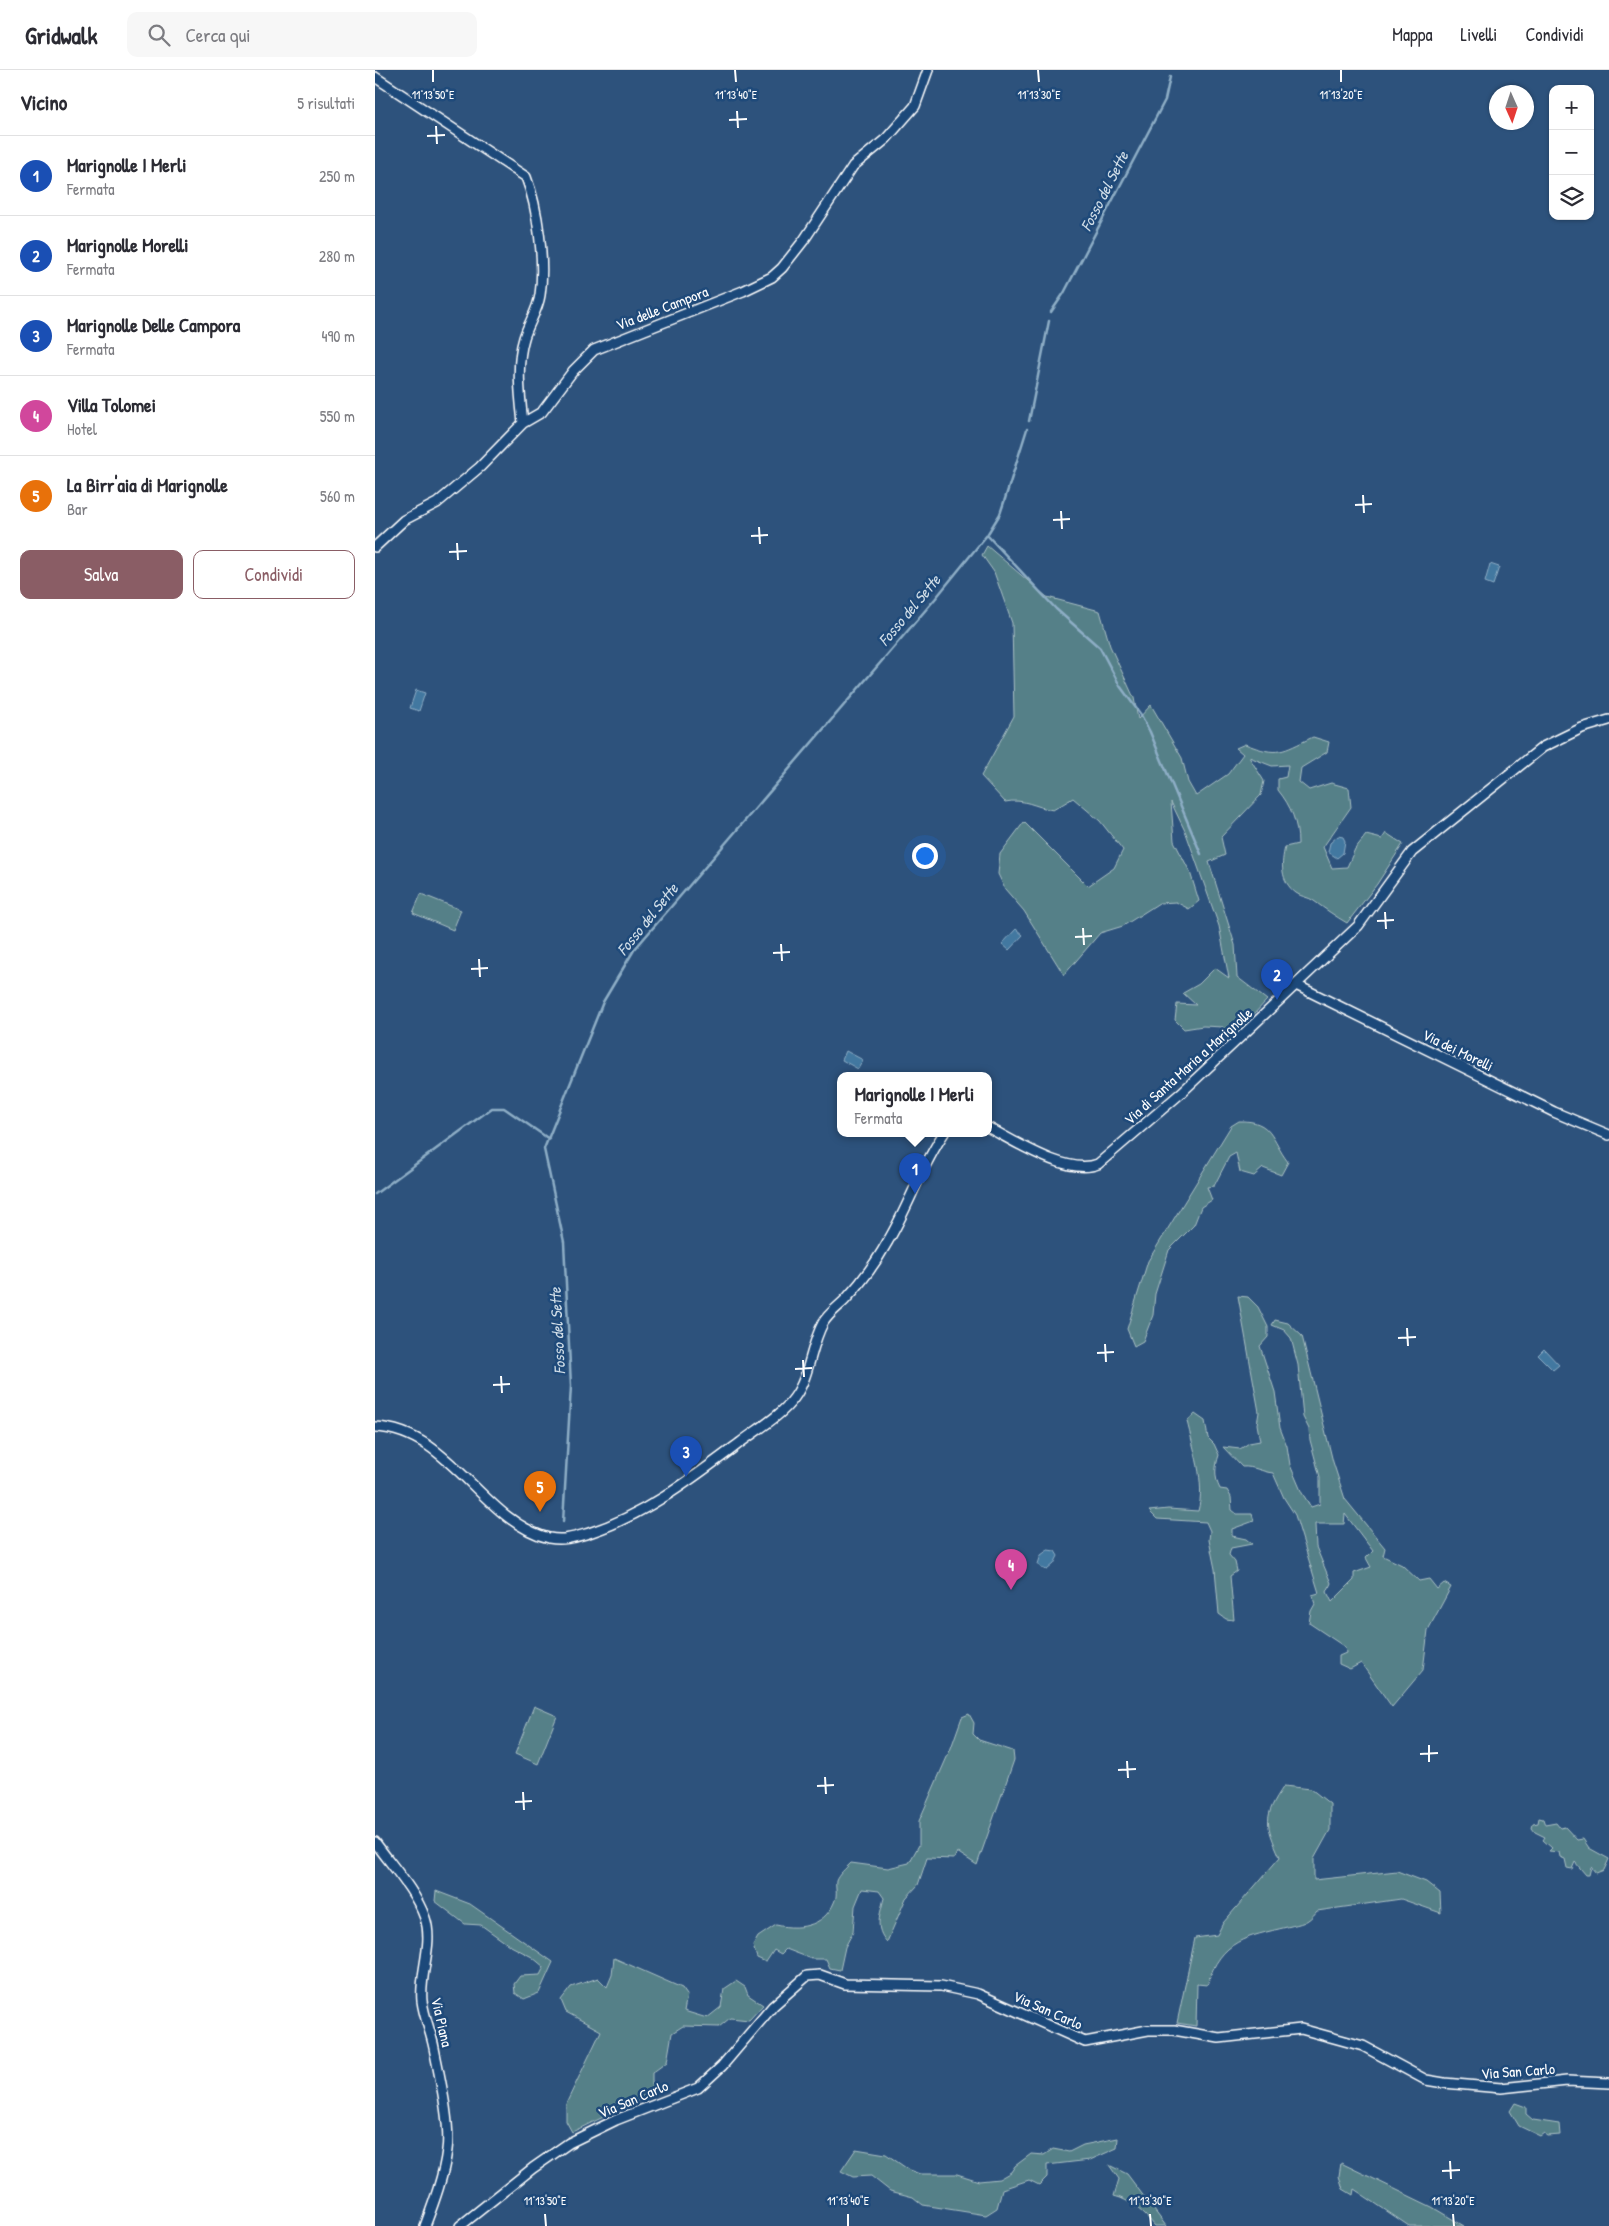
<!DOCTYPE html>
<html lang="it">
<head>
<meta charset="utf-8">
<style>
  body { margin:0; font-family:"Patrick Hand",sans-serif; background:#f7f7f7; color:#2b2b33 }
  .controls { position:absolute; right:15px; top:15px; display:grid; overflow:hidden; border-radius:10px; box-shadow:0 1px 4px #0004 }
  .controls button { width:45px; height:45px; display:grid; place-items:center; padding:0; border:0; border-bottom:1px solid #e1e1e2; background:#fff; color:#2b2b33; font:25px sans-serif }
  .compass { position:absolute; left:1114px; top:15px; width:45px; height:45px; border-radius:50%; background:#fff; box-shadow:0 1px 4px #0004; rotate:177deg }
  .you { position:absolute; left:549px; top:785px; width:18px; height:18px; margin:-12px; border:4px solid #fff; border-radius:50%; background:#1a73e8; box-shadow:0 0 0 8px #1a73e833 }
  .badge { display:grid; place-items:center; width:32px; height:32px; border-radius:50%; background:#8a5d65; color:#fff; font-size:16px; font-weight:700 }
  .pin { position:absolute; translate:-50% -41px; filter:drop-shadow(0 1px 2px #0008) }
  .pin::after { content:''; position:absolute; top:26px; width:18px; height:15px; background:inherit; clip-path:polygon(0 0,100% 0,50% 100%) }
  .popup { position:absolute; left:462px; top:1002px; width:155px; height:65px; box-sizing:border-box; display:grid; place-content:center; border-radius:10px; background:#fff; filter:drop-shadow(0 1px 4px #0005); font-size:16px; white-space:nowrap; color:#7c7c81 }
  .popup b { font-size:19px; color:#2b2b33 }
  .popup::after { content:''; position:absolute; left:50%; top:100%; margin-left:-10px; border:10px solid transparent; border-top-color:#fff }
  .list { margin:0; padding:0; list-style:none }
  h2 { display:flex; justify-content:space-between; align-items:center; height:65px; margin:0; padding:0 20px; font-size:21px }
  h2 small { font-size:16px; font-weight:400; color:#7c7c81 }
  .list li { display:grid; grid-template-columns:32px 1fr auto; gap:15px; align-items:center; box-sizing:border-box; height:80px; padding:0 20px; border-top:1px solid #e1e1e2 }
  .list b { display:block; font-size:19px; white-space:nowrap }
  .list p { margin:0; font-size:16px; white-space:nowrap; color:#7c7c81 }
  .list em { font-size:16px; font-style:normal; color:#7c7c81 }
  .actions { display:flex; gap:10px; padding:15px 20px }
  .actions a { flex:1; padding:11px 0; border:1px solid #8a5d65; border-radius:10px; text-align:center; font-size:18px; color:#8a5d65 }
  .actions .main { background:#8a5d65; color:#fff }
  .icon { flex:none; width:28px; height:28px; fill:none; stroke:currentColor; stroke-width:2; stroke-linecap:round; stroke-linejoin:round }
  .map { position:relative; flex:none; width:1234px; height:2156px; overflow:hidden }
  header { display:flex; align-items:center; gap:30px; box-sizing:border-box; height:70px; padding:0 25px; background:#fff; border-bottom:1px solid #e1e1e2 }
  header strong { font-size:24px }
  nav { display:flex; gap:28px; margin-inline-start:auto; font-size:18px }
  .search { width:350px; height:45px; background:#f7f7f7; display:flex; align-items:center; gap:12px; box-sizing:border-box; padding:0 18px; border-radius:10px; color:#7c7c81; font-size:19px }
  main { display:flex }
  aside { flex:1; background:#fff }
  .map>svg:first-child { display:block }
  .green { fill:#558088; stroke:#aac0c4; fill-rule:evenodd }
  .water { fill:#4378a0; stroke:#8eaec6 }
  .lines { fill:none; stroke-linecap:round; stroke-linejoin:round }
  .stream { stroke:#8eaec6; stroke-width:2.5 }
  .minor-casing { stroke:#fff; stroke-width:12 }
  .minor { stroke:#1f4a7a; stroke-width:9 }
  .ticks { fill:none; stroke:#fff; stroke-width:2 }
  .labels { text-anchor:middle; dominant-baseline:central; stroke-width:5; stroke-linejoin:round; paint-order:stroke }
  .street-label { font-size:15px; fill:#fff; stroke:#1f4a7a }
  .water-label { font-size:16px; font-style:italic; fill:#d0dde7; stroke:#1f4a7a }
  .ticks-label { font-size:12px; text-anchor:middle; fill:#fff; stroke:#1f4a7a; stroke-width:5; stroke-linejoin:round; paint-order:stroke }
</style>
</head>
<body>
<header>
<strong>Gridwalk</strong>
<div class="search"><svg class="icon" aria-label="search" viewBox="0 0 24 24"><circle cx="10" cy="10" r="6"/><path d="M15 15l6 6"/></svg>Cerca qui</div>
<nav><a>Mappa</a><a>Livelli</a><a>Condividi</a></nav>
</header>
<main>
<aside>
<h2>Vicino<small>5 risultati</small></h2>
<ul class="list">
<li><span class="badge" style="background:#1a4fb4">1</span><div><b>Marignolle I Merli</b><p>Fermata</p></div><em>250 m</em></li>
<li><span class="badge" style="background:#1a4fb4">2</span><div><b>Marignolle Morelli</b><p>Fermata</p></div><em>280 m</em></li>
<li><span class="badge" style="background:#1a4fb4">3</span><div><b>Marignolle Delle Campora</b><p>Fermata</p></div><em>490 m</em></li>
<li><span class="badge" style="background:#d1479c">4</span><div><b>Villa Tolomei</b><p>Hotel</p></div><em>550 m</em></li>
<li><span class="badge" style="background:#e8710a">5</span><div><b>La Birr'aia di Marignolle</b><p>Bar</p></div><em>560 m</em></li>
</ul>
<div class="actions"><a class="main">Salva</a><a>Condividi</a></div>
</aside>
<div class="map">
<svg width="1234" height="2156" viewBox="0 0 1234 2156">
  <rect width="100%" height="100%" fill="#2d527c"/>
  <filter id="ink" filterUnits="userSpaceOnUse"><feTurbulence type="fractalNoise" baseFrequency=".02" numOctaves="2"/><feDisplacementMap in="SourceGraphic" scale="10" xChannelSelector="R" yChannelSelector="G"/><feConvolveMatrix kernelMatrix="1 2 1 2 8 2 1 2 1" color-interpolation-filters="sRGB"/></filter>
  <g filter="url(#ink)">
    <path class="green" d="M612 476 672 527 725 541 735 576 759 628 763 649 776 635 807 688 813 712 821 726 853 704 868 684 861 678 870 674C904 687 906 682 938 667L954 672 952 682 926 698 924 712 934 720 956 713 974 718 976 737 948 777 957 798 972 797 980 779 991 765 1007 769 1011 763 1028 774 1002 814 972 853C960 846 950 839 939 831 934 827 926 827 921 823 905 811 906 794 910 777L923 774C923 753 916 736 903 720V709L911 707 913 695 897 696 874 687 889 711 886 725 846 767 850 785 834 792 860 875 862 907 892 930 853 972 848 957 828 956 809 959 800 950 802 934 821 935 808 923 824 914 840 898 854 908 844 856 811 763 796 732 799 771 815 802 824 831 814 839 801 832 784 833 748 856 725 863 689 905 649 841 630 819 623 804 625 784 649 752 713 816 739 798 748 780 725 751 698 728 678 740C660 737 649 728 630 732L606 706 639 646 637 553 619 502 607 485Z
      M46 824 86 840 78 860 38 843Z
      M864 1051C898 1050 896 1070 913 1092L906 1105 888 1098 879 1106 865 1102 861 1083 854 1087 839 1116 832 1117 837 1130 826 1137 819 1155 794 1180 780 1224 778 1245 768 1271 759 1276 752 1259 773 1191 856 1056Z
      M863 1226 873 1227 883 1237 893 1257V1267L885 1276 900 1322 905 1358 912 1376 915 1395 927 1423 936 1437 945 1434V1407L935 1370 934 1359 928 1347 923 1295 916 1268 909 1260 897 1255 900 1250 913 1253 927 1266 958 1392 970 1429 1010 1478 1008 1486 1027 1495 1044 1511 1054 1509 1062 1519 1069 1513 1076 1517 1053 1560 1048 1600 1017 1637 986 1593 975 1599 964 1594V1586L971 1583 970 1577 934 1553 936 1541 940 1534 937 1525 944 1523 920 1445 909 1428 898 1403C887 1402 879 1396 867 1397L848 1377 865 1379 874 1373 885 1371 882 1354 884 1342ZM970 1444 998 1481 991 1488 996 1497 979 1503V1510L957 1532 952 1522 956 1513 941 1477 940 1454H969Z
      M820 1344 830 1351 833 1368 839 1374 844 1385C840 1397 839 1407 845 1419L852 1420 856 1427 857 1440 862 1444H877L879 1451 857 1459V1466L871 1469 877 1474 856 1478 854 1485 860 1492 862 1501 855 1506 859 1550 851 1549 844 1544 840 1499 834 1470 835 1461 831 1452 782 1449 774 1441 793 1439 823 1441C831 1413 818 1378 812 1351Z
      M159 1636 182 1646 163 1694 140 1684Z
      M594 1644 599 1653 598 1664 604 1670 638 1681 639 1690 602 1795 582 1782 579 1789 552 1788 543 1815 531 1828 512 1872C499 1858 505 1845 509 1828L504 1821 487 1819 480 1836 478 1862 470 1877 465 1900 455 1898 451 1889H437L411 1879 406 1884 399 1880 391 1892 382 1888 378 1876 383 1867 401 1855C427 1861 453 1855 461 1827 462 1822 460 1816 461 1811 463 1805 471 1798 476 1793L513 1798 534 1793 544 1775V1751L576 1678 587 1647Z
      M909 1716 936 1719 955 1734V1760L939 1789V1810L1022 1801 1051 1812 1065 1823 1066 1843 1026 1829 942 1841C932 1854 927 1853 912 1857 872 1867 846 1869 832 1915L822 1914 821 1956 802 1953 820 1868 842 1865 848 1853 905 1787C890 1753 888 1747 909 1716Z
      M1164 1748 1168 1749 1170 1755 1181 1753 1185 1758 1190 1757 1202 1770 1208 1769 1214 1778 1234 1789 1229 1800 1221 1803 1216 1797 1214 1805H1211L1200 1792 1197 1799 1192 1798 1190 1789 1185 1787 1184 1782 1174 1781 1177 1778 1168 1770 1170 1767 1160 1762 1157 1758 1158 1754 1163 1753Z
      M61 1821 95 1834 178 1892 164 1923 149 1929 140 1923 139 1914 145 1906 165 1905 169 1897 157 1887 134 1875 106 1855 90 1854 60 1831Z
      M239 1888 307 1918 312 1925 309 1941 332 1948 346 1937 349 1919 361 1911 370 1917 373 1925 388 1935 374 1950 355 1948 344 1957 308 1956 297 1963 292 1992 277 2003V2017L264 2030 197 2062 191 2051V2034L226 1961 191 1942 186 1930 196 1917 223 1908 232 1917 237 1905Z
      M1140 2033 1151 2037V2044L1158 2050 1184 2054 1185 2065 1173 2066 1169 2063 1165 2066 1144 2056 1135 2041Z
      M743 2068 742 2078 715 2090 672 2095V2107L664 2115 654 2110 627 2119 622 2138 611 2145 548 2135 538 2127 515 2121 496 2106 478 2107 466 2101 481 2079 511 2084 534 2100 545 2104H582L604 2111 624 2109 636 2102 640 2096 656 2084 669 2085 678 2079 694 2082 708 2075Z
      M966 2093 1057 2137 1089 2156H1034L979 2119 978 2125 968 2119 964 2106Z
      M734 2095 752 2104 791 2156H780C769 2143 756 2130 739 2126L744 2109Z"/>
    <path class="water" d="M1115 494 1124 497 1118 515 1110 512Z
      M41 620 50 623 44 641 35 638Z
      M963 766 968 767 970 771 968 783 962 788 953 782 955 773Z
      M641 859 648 865 634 880 627 874Z
      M471 981 488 990 483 999 467 990Z
      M1169 1279 1184 1295 1178 1300 1163 1285Z
      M673 1480 680 1481 683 1486 679 1494 672 1500 666 1498 663 1494 666 1485Z"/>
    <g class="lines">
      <path class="stream" d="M676 242 689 223 790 30 795 7
        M654 351 674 251
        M612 465 681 539 725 578 745 616 766 645 775 662 826 784
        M0 1124 117 1038H129L174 1069
        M188 1452 196 1316 189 1172 169 1079 228 932 259 880 560 529 612 465 625 444 630 429 652 359"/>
      <g class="minor-casing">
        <path id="minor" d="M0 7 151 107C163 138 170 192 165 225 163 240 153 254 149 268 141 294 145 326 148 353
          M0 477 29 450 62 433 105 397 148 353 167 342 198 301 219 280 368 221 397 207 407 198 429 170 478 96 511 69 540 36 553 0
          M921 915 1179 1042 1234 1065
          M614 1058C641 1072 693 1106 723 1094L806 1023 983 856 1037 782 1168 677 1207 658 1234 650
          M0 1357C75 1360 107 1451 174 1468 189 1471 200 1467 214 1463 272 1444 318 1408 366 1372 383 1359 406 1346 419 1328 435 1306 435 1277 448 1253 453 1244 463 1237 470 1230 486 1213 502 1191 513 1171 534 1136 546 1097 569 1063
          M0 1772C17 1796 40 1820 50 1848 59 1874 44 1904 47 1931 49 1947 56 1962 59 1978 64 2004 76 2055 72 2080 69 2105 59 2132 50 2156
          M85 2156 158 2098 194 2073 241 2050 323 2018 347 1996 398 1936 432 1906 445 1905 470 1914 566 1916 603 1924 710 1972 773 1960H799L844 1968 926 1959 988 1976 1051 2010 1069 2013 1126 2018 1192 2011 1234 2013"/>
      </g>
      <use href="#minor" class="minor"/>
    </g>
  </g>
  <path class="ticks" d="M58 0V12M360 0 361 12M663 0 664 12M966 0V12M362 41 363 58M354 50 372 49M61 56 62 74M52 66 70 65M988 425 989 443M980 435 997 434M686 441 687 459M678 450 695 449M384 457 385 474M376 466 393 465M82 473 83 490M74 482 92 481M1010 842 1011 859M1002 851 1019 850M708 858 709 875M700 867 717 866M406 874 407 891M398 883 415 882M104 889 105 907M96 899 113 898M1032 1258 1033 1276M1023 1268 1041 1267M730 1274 731 1292M722 1283 739 1282M428 1290 429 1307M420 1299 437 1298M126 1306 127 1323M118 1315 135 1314M1054 1675V1692M1045 1684 1063 1683M752 1691 753 1708M743 1700 761 1699M450 1707 451 1724M442 1716 459 1715M148 1722 149 1740M140 1732 157 1731M1075 2091 1076 2109M1067 2101 1085 2100M170 2144 171 2156M473 2144V2156M775 2144 776 2156M1078 2144 1079 2156"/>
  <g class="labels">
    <g class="street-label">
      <text transform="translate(287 238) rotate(-21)">Via delle Campora</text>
      <text transform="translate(1083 980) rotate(26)">Via dei Morelli</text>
      <text transform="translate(813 996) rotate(-42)">Via di Santa Maria a Marignolle</text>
      <text transform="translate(673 1940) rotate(24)">Via San Carlo</text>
      <text transform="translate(67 1952) rotate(77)">Via Piana</text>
      <text transform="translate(1143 2001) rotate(-4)">Via San Carlo</text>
      <text transform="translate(258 2029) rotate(-23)">Via San Carlo</text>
    </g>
    <g class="water-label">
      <text transform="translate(729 121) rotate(-63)">Fosso del Sette</text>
      <text transform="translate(534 540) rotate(-50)">Fosso del Sette</text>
      <text transform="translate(272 849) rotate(-51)">Fosso del Sette</text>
      <text transform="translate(182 1261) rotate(-93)">Fosso del Sette</text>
    </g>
  </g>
  <g class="ticks-label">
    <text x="58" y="29">11°13'50"E</text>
    <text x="361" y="29">11°13'40"E</text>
    <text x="664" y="29">11°13'30"E</text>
    <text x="966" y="29">11°13'20"E</text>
    <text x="170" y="2135">11°13'50"E</text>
    <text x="473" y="2135">11°13'40"E</text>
    <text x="775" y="2135">11°13'30"E</text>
    <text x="1078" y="2135">11°13'20"E</text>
  </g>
</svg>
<div class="controls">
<button>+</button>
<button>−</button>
<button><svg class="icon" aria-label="layers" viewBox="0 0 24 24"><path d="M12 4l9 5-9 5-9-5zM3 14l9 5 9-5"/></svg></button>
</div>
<svg class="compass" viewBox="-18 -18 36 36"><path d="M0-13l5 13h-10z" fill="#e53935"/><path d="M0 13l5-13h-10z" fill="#7c7c81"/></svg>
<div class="you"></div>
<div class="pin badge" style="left:540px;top:1124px;background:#1a4fb4">1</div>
<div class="popup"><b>Marignolle I Merli</b>Fermata</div>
<div class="pin badge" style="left:902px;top:930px;background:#1a4fb4">2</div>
<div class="pin badge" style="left:311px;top:1407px;background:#1a4fb4">3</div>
<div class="pin badge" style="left:636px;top:1520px;background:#d1479c">4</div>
<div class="pin badge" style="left:165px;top:1442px;background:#e8710a">5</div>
</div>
</main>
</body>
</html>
